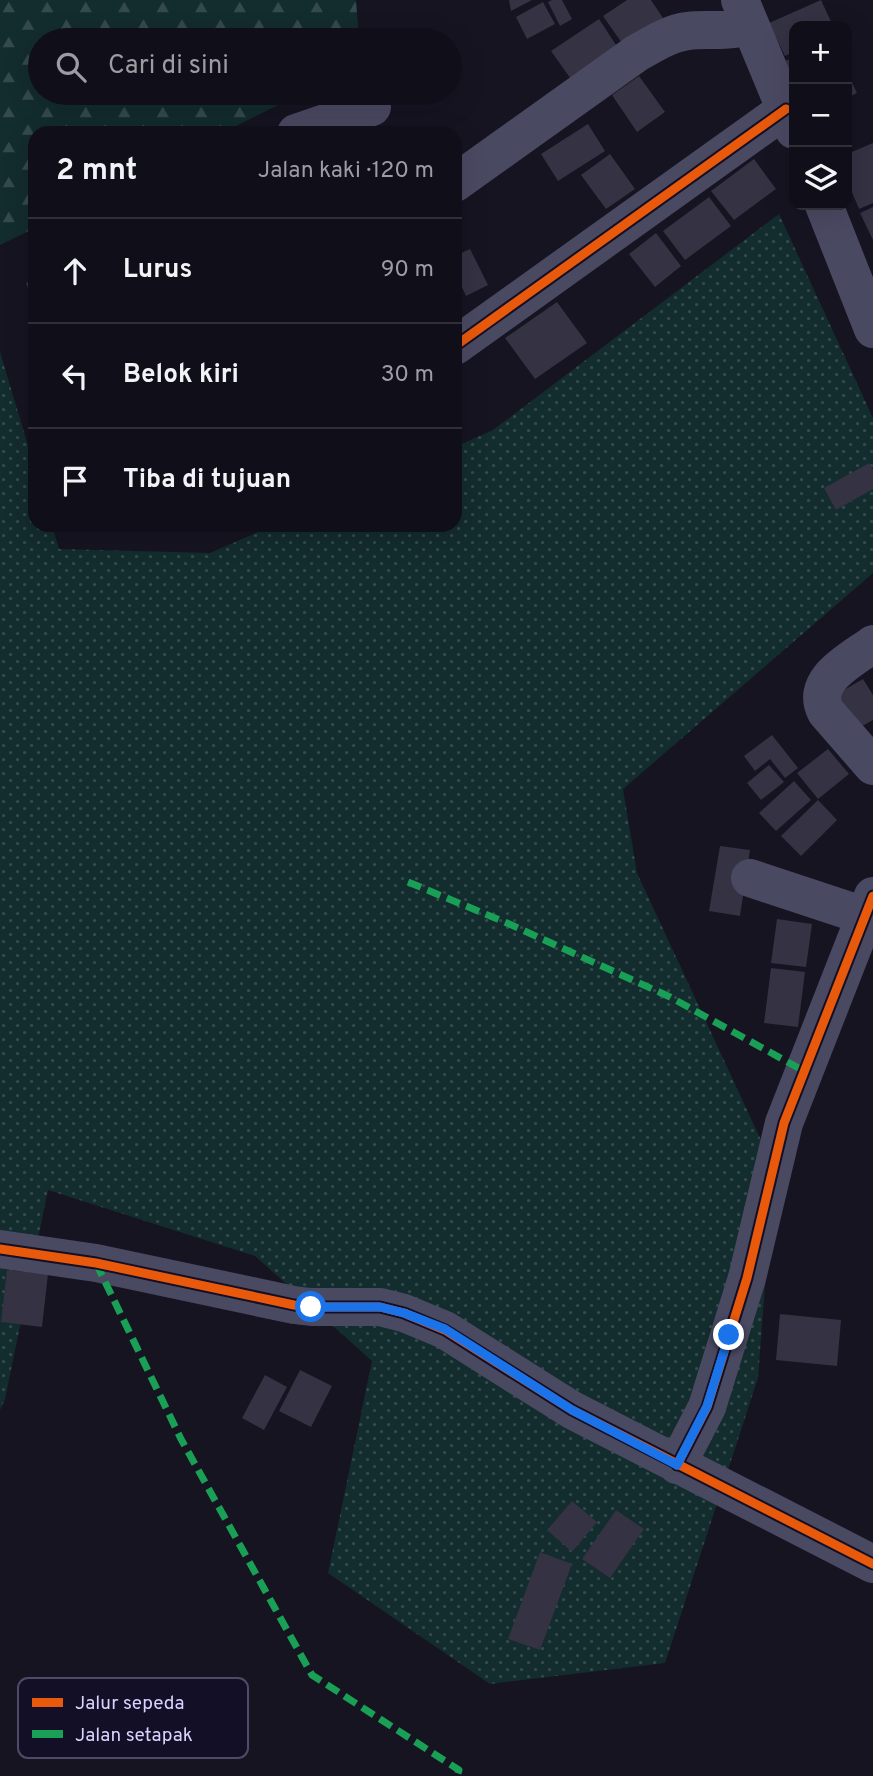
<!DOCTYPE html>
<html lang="id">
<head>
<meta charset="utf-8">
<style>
  body { margin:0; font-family:Overpass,sans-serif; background:#1e1d26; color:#f1f3f6 }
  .controls { position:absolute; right:21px; top:21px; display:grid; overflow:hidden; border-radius:14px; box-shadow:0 7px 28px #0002 }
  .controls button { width:63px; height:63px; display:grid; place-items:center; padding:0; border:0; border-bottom:2px solid #302f38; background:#100f19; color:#f1f3f6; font:35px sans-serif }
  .stop { position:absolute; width:21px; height:21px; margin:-16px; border:5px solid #1a73e8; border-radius:50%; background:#fff }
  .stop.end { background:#1a73e8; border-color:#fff; box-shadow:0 2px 7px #0008 }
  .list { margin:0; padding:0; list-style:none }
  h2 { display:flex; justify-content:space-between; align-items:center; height:91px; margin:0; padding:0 28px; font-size:30px }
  h2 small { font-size:23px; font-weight:400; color:#9c9ca2 }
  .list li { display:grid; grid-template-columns:46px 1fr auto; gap:21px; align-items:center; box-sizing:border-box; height:105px; padding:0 28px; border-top:2px solid #302f38 }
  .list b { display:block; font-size:26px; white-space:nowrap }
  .list em { font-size:23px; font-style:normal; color:#9c9ca2 }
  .icon { flex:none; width:38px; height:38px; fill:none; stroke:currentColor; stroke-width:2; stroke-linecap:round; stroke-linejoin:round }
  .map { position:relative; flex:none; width:873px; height:1776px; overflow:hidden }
  .search { position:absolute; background:#100f19; box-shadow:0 7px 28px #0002; left:28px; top:28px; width:434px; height:77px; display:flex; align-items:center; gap:18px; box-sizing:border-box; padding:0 24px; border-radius:38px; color:#9c9ca2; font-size:26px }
  .panel { position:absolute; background:#100f19; box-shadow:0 7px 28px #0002; left:28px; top:126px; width:434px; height:406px; border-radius:21px }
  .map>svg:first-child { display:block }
  .green { fill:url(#green-dots) }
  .forest { fill:url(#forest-firs) }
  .building { fill:#343243 }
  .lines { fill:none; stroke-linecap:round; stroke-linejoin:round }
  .minor { stroke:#4a4962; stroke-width:38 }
  .quiet { stroke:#1a9f57; stroke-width:7; stroke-dasharray:14 7; stroke-linecap:butt }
  .cycleway-casing { stroke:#130f26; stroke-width:13 }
  .cycleway { stroke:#e8590c; stroke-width:9 }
  .route { stroke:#1a73e8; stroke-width:9 }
  .key { fill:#130f26; stroke:#4e4a67; stroke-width:2 }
  .key-label { font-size:19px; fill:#d9d4ff }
</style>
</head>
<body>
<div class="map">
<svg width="873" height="1776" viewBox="0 0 873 1776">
  <defs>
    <pattern id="green-dots" width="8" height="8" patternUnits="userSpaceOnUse" patternTransform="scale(1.75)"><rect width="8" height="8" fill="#132c2d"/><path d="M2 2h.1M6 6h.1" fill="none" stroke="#354a4c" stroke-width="1.8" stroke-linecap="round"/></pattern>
    <pattern id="forest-firs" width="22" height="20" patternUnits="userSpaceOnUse" patternTransform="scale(1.75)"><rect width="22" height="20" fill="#132c2d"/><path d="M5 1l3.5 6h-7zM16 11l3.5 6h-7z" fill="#354a4c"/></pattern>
  </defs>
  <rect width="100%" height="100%" fill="#161421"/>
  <path class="green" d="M779 214 873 418V573L623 789 637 873 774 1168 758 1378 665 1663 490 1684 328 1573 372 1361 255 1256 48 1190 5 1399 0 1410V352L35 469V525H52L59 549 210 553 274 525H455V447L493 430Z"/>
  <path class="forest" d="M0 0H356L359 40H40V93H302L222 133H35V228L0 245Z"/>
  <path class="building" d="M509 0H532L511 11Z
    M552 0H562L572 19 560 26 548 2Z
    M627 0H651L663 18 624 46 603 16Z
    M821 0 833 26H794V52L785 56 769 23Z
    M543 2 555 24 527 39 516 17Z
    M599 19 620 51 573 82 551 51Z
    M794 57V82L785 61Z
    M847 72 857 93 847 98Z
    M639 76 665 112 637 132 612 95Z
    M588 124 605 151 558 181 541 154Z
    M873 143V203L859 209 847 180V154Z
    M610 154 635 189 606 209 581 175Z
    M754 159 776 189 734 220 711 191Z
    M709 197 731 226 685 260 663 231Z
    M873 207V240L860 213Z
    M656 233 681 266 655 287 629 254Z
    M470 249 488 285 466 296 455 272V256Z
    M35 280V306L26 283Z
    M557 302 587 343 535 379 505 338Z
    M869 463 873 470V489L836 510 824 488Z
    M863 679 873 695V720L857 729 837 694Z
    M772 735 798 768 785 778 770 759 755 771 744 756Z
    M828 749 849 774 818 799 797 773Z
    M769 765 784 782 761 800 747 783Z
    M794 781 811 800 776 831 759 813Z
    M818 800 837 820 801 856 781 836Z
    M720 846 750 850 740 916 709 911Z
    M777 919 812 924 806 967 771 963Z
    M771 968 805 972 798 1027 764 1023Z
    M7 1270 48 1274 42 1327 1 1322Z
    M780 1314 841 1320 837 1366 776 1360Z
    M300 1370 332 1386 311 1427 279 1411Z
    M265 1375 287 1387 264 1430 242 1418Z
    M572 1501 597 1522 572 1552 547 1530Z
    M616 1510 644 1529 610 1578 582 1559Z
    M540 1552 572 1564 540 1650 508 1639Z"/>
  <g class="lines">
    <path class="minor" d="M740 0 794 130
      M296 133 372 107
      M455 183 637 53C653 44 670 33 688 31 711 28 728 34 749 24
      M824 205 873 329
      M455 346 786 109
      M873 644C852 660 809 680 826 712L873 766
      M750 878 865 916
      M0 1249 96 1263 294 1305 311 1307H380L404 1313 445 1330 572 1410 873 1564
      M677 1465 707 1407 747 1278 784 1123 873 896"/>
    <path class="quiet" d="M408 882 507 923 670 997 804 1071
      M96 1263 181 1439 312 1675 459 1770 457 1776"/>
    <g class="cycleway-casing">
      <path id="cycleway" d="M455 346 786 109
        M0 1249 96 1263 294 1305 311 1307H380L404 1313 445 1330 572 1410 873 1564
        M677 1465 707 1407 747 1278 784 1123 873 896"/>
    </g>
    <use href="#cycleway" class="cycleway"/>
  </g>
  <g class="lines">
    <path class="route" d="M311 1307H380L404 1313 445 1329 572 1410 677 1465 707 1406 729 1335"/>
  </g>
  <rect x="18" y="1678" width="230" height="80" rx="10" class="key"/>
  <rect x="32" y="1698" width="31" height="9" fill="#e8590c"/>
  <rect x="32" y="1730" width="31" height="8" fill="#1a9f57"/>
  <g class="key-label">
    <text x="75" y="1709">Jalur sepeda</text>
    <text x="75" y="1741">Jalan setapak</text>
  </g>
</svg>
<div class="controls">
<button>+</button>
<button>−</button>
<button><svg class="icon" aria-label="layers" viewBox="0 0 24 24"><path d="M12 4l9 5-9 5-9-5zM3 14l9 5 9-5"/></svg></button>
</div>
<div class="stop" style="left:311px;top:1307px"></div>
<div class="stop end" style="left:729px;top:1335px"></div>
<div class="search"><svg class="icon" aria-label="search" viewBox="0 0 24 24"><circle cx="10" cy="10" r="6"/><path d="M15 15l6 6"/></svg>Cari di sini</div>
<section class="panel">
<h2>2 mnt<small>Jalan kaki · 120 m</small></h2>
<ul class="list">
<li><svg class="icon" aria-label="ahead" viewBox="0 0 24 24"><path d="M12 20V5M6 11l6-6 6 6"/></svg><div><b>Lurus</b></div><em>90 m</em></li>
<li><svg class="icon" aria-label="left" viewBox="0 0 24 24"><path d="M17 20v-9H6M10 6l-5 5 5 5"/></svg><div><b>Belok kiri</b></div><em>30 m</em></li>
<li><svg class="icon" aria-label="arrive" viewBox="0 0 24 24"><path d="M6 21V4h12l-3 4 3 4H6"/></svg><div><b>Tiba di tujuan</b></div></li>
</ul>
</section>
</div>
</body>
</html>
